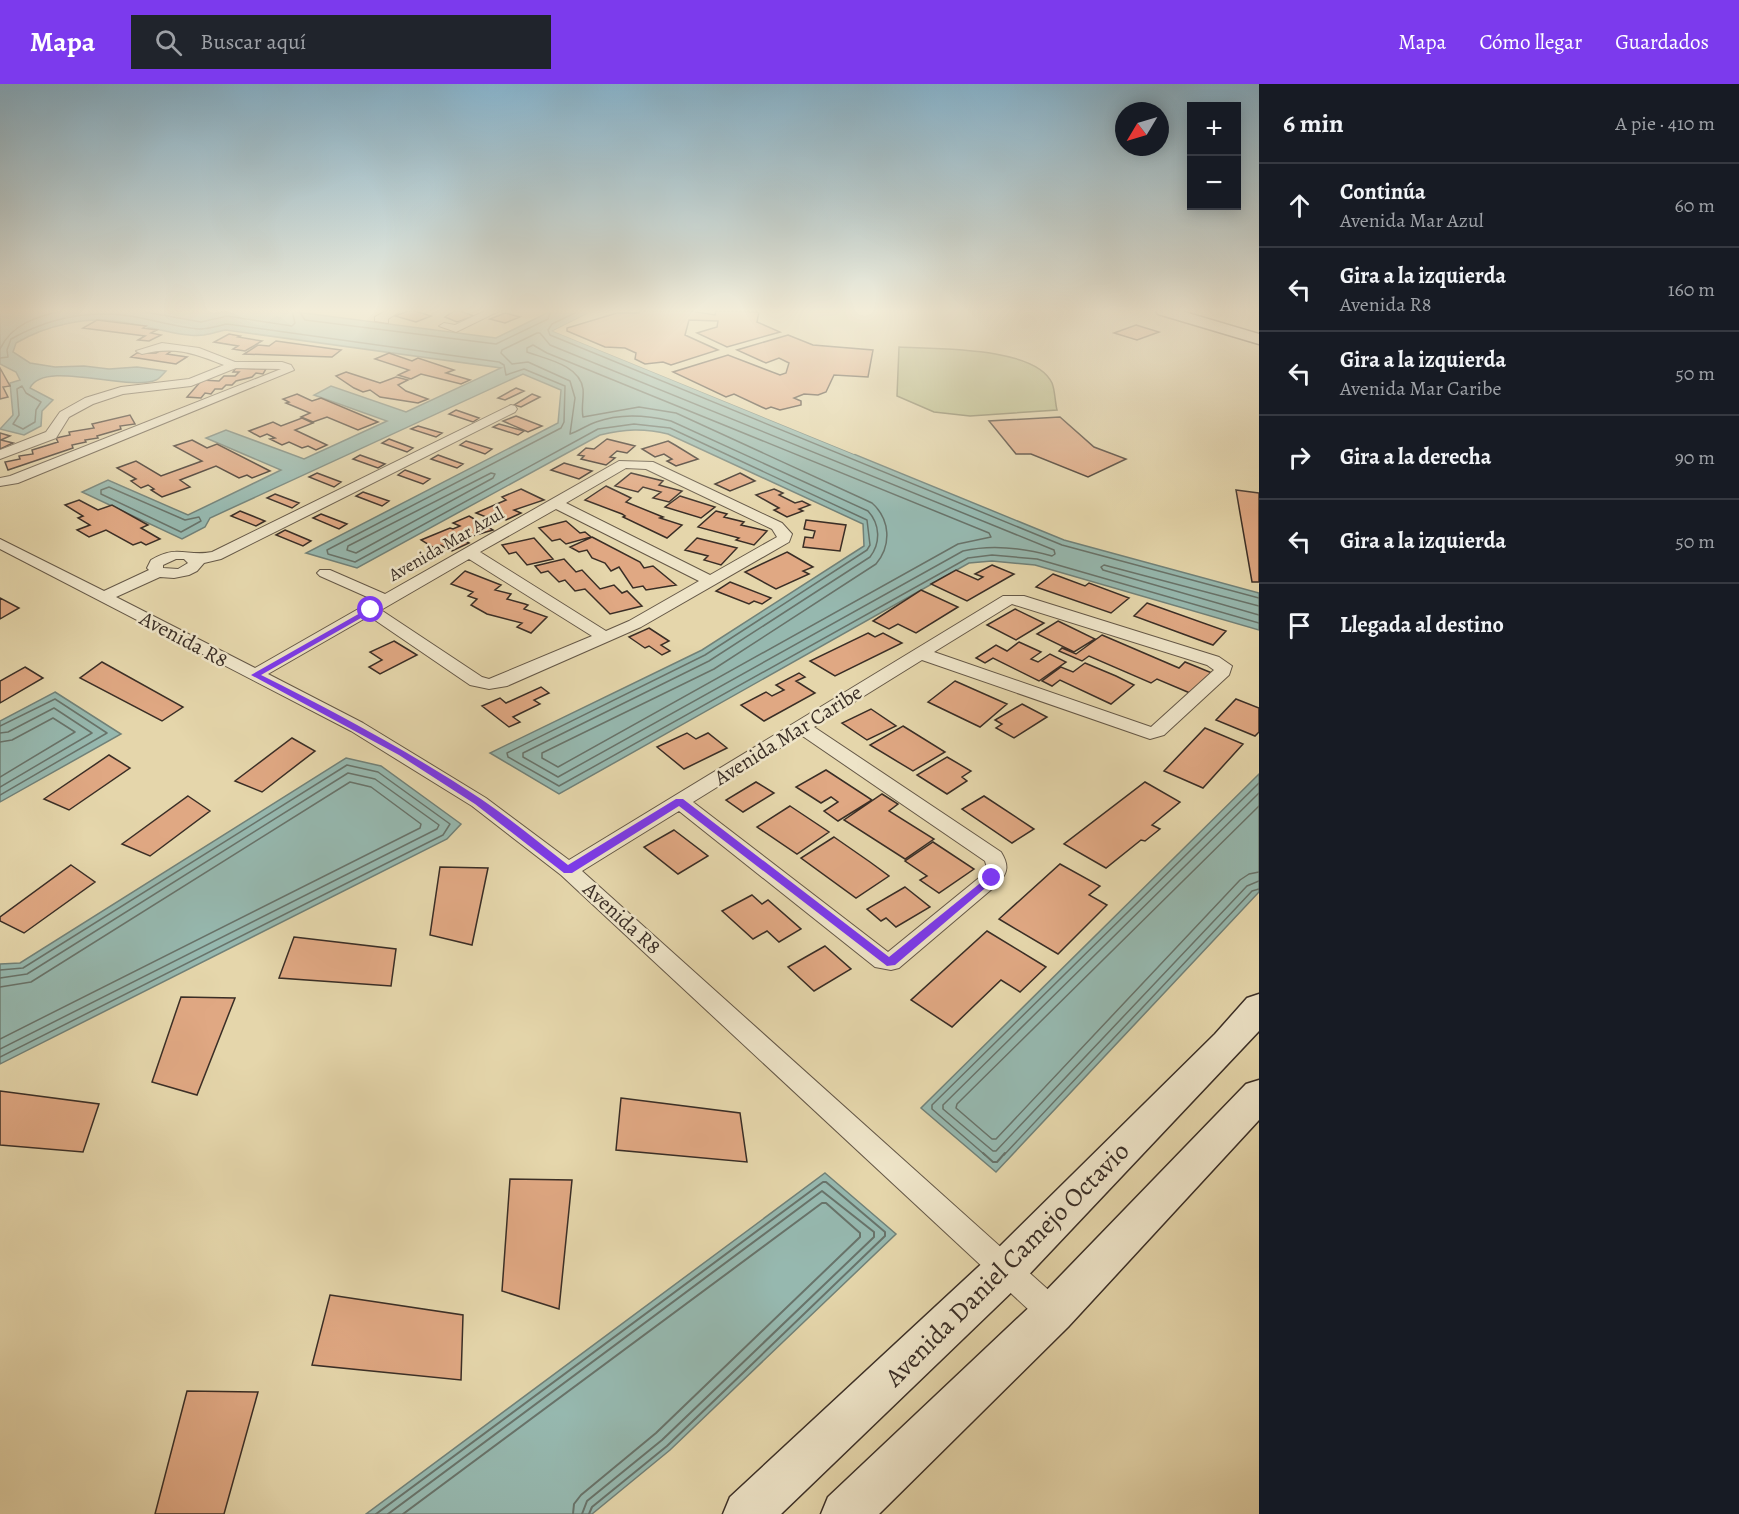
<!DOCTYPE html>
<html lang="es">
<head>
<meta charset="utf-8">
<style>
  body { margin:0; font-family:Alegreya,serif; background:#20242c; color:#f1f3f6 }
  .controls { position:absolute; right:18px; top:18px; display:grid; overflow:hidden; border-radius:0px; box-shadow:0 3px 15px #0003 }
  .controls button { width:54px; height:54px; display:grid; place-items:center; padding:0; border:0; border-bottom:2px solid #363941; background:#171b24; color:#f1f3f6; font:30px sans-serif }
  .compass { position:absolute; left:1115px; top:18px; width:54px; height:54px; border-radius:50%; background:#171b24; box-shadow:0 3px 15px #0003; rotate:232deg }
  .stop { position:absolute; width:18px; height:18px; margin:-14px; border:4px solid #7c3aed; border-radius:50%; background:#fff }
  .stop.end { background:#7c3aed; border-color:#fff; box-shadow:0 2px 6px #0008 }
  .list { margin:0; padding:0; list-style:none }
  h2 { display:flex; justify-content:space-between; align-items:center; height:78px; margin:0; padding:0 24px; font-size:26px }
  h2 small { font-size:20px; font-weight:400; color:#9ea1a6 }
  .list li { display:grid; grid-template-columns:39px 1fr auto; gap:18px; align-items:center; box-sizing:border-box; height:84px; padding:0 24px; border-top:2px solid #363941 }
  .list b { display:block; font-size:22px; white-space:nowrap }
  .list p { margin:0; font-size:20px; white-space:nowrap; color:#9ea1a6 }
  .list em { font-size:20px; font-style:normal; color:#9ea1a6 }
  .icon { flex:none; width:33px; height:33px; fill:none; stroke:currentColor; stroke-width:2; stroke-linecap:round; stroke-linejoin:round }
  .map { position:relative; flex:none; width:1259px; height:1430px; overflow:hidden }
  header { display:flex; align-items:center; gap:36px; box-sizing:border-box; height:84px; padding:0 30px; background:#7c3aed; color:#fff }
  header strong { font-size:28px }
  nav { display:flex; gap:33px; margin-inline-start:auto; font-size:21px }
  .search { width:420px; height:54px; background:#20242c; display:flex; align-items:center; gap:15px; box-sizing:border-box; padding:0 21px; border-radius:0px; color:#9ea1a6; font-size:22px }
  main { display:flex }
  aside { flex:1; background:#171b24 }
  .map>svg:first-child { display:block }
  .green { fill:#b8bd87; stroke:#797656; stroke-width:1.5 }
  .water { fill:#96b8af; stroke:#718178; stroke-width:1.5 }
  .pier { fill:#e5d6ab }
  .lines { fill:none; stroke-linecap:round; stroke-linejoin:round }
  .shore-far1 { stroke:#68736a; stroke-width:1.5 }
  .shore { stroke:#68736a; stroke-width:2 }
  .building { fill:#e0a883; stroke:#3a2e26; stroke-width:1.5 }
  .street-casing { stroke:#655847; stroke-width:2 }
  .secondary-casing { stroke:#3a2e26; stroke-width:3 }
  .street { fill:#eee4c8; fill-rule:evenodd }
  .secondary { fill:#eee4c8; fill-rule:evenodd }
  .route { fill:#7c3aed }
  .labels { text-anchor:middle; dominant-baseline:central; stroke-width:5; stroke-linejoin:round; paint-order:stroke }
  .far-street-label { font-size:18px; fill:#3a2e26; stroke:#eee4c8 }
  .street-label { font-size:21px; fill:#3a2e26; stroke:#eee4c8 }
  .near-street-label { font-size:26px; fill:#3a2e26; stroke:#eee4c8 }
</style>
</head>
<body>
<header>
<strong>Mapa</strong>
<div class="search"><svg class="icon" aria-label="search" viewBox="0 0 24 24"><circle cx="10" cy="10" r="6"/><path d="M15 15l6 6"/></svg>Buscar aquí</div>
<nav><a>Mapa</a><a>Cómo llegar</a><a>Guardados</a></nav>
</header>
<main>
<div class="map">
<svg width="1259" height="1430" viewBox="0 0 1259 1430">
  <rect width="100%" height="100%" fill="#e5d6ab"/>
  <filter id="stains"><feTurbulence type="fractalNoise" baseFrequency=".00333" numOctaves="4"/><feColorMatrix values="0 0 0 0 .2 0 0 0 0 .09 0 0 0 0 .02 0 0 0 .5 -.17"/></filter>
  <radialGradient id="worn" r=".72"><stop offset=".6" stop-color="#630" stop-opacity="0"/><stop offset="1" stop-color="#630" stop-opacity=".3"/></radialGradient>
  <path class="green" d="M899 263C934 265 1035 262 1052 299 1055 306 1055 318 1057 326L970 332 934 328 897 312Z"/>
  <path class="water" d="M0 227H289L496 254 551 227H593L553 247 1064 456 1259 509V546L1035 481 992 477 969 479 559 710 490 669 702 566 864 462 863 440 668 350C644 344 624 345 600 351L357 484 306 469 558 339 561 306 523 290 210 434 205 443 182 455 82 408 108 396 188 431 281 386 206 354 226 346 304 375 387 337 314 311 331 302 406 328 501 284 226 246C219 247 212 250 204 251 183 254 144 241 122 238 87 232 47 241 16 259L13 268 30 279 55 283 84 282 109 285 137 283 166 287C163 290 159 295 156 296 127 308 44 275 30 304L53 316 42 327 41 342 24 351 0 345 13 331 10 299 20 296 16 288 0 280Z
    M55 608 121 650 0 718V637Z
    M346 674 381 682 461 740 447 755 0 980V880L20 879Z
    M1259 690V808L996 1088 921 1024Z
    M825 1089 896 1150 670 1366 592 1430H366Z"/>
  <path class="pier" d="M593 227 596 228 559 247 858 368 854 370 553 247Z"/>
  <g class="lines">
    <path class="shore-far1" d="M139 227 201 238 227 232 292 242 295 239 292 227
      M299 227 305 236 496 260 548 235 551 227
      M579 227 552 240 548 246 550 251 1062 461 1259 514
      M537 249H540L550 261 1054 466 1055 470 1052 472C1023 464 993 460 963 467L558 693 523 673V669L709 577 870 473C881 459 880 440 868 427L671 337C646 331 620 329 596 338 587 341 579 347 570 350L575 314 570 297 528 278 512 280 501 269 502 266Z
      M533 261 547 269 989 449 991 453 958 460 558 683 542 674V669L714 585 876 480C892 461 890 435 872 419L676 329 639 323 583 333C581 323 584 314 583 305 580 281 546 275 527 268V264Z
      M0 265C12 240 36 233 61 227
      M0 274 8 273 7 266 11 255C45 236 83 227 122 231 148 234 174 243 200 245 208 245 218 242 227 240L499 278 504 281 506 291 524 285 565 302 564 338 561 344 327 466 328 470 355 478 598 345 634 340 670 344 867 436 870 461 867 466 705 571 507 669 508 673 559 702 968 474 992 471 1037 475 1259 539
      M22 302 26 309 41 318 36 326 35 338 23 345 13 340 19 331 17 305Z
      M491 389 495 390 493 394 356 469 347 466 348 462Z
      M109 403 185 436 199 433 201 437 181 448 101 410V406Z
      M1259 522 1104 481 1101 483 1103 486 1259 531
      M0 642 55 615 107 649 0 711
      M0 649 8 648 54 624 92 649 0 703
      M0 658 12 656 53 634 75 648 0 693
      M1259 709 943 1021V1025L993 1067H996L1247 802 1259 797
      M1259 722 957 1020 956 1024 992 1055H996L1240 796 1249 790 1259 788
      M0 886 23 884 347 681 378 688 450 740 443 751 0 973
      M0 894 27 890 348 689 375 695 439 741 437 745 0 965
      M0 903 31 898 350 698 371 703 421 740 420 744 0 955
      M985 1071 932 1025V1021L1259 699
      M1004 1071 1252 807 1259 805"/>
    <path class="shore" d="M983 1069 993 1078H997L1005 1069
      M376 1430 823 1098H826L885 1148V1152L667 1362 592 1423 589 1430
      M388 1430 822 1107 874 1148V1153L662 1356 587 1417 582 1430
      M403 1430 822 1119H826L860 1149V1153L656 1349 581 1411 574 1420 573 1430"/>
  </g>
  <path class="building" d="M408 227H415L431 232 416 238 395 232Z
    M454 227H460L474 232 457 238 445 233Z
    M640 227H691L715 231 716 227 759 228 757 238 780 248 727 263 697 249 717 243 718 237 689 236 685 251 718 266 671 281 663 278 645 280 635 275 636 269 625 264 605 263 567 247V244L617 229H639Z
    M505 229 520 233 505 239 490 235Z
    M97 236 146 242 143 244 157 246 151 249 161 251 149 257 138 256 145 252 83 244Z
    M1136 241 1159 248 1137 256 1114 249Z
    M229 250 240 252 238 253 262 257 245 267 233 265 238 262 214 258Z
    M788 251 813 261 873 266 868 293 834 291 826 308 818 311 804 310 794 314 801 317V321L780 326 771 323 766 325 734 310 726 313 673 288 728 271 780 291 786 289 789 279 779 274 766 279 737 266Z
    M276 257 341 266 332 273 244 270 258 261 269 262Z
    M163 265 173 266 167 270 187 273 176 280 131 273 137 269H156Z
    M389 269 412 277 418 274 454 286 446 289 470 296 461 300 421 290 411 295 398 291 409 286 375 275Z
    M0 284 10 302 3 303 8 313 0 315Z
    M236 284 266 285 263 290 256 289 252 293 236 297 232 301H226L222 305H215L211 310 205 309 201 314 187 313 202 296 219 297 224 292H235L239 288H233Z
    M346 288 380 299 396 293 408 296 398 301 406 307 428 315 418 319 380 313 370 306 363 308 354 304 336 292Z
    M516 304 524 307 505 316 498 314Z
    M297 310 312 317 321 314 378 338 358 346 327 333 313 338 301 333 310 329 286 319 289 318 283 315Z
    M532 310 540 313 521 323 514 321Z
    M456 326 479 334 473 338 449 330Z
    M130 331 135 340 120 342 121 345 97 352 98 354 85 356 86 358 72 361 73 364 8 386 5 378 20 375 19 372 33 370 32 366 58 358 56 354 70 351 69 348 94 344 92 340Z
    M516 332 542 342 528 348 503 337Z
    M1060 333 1094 363 1126 375 1088 393 1031 370H1016L989 337Z
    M302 334 313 339 295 346 327 361 316 366 308 362 302 364 289 358 282 361 270 355 275 354 267 350 260 353 249 347 273 338 281 342Z
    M499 340 524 347 518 351 493 343Z
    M418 342 442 349 436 353 411 345Z
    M0 349 10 352 1 356 13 359 0 365Z
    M389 355 413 364 407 368 382 359Z
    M607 355 635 362 627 369 617 367 610 373 615 374 606 381 581 375 584 372 578 371 586 364 594 365Z
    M192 356 207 364 217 360 270 387 252 394 247 391 239 394 216 382 180 396 190 403 162 413 151 406 154 405 148 401 141 404 131 397 136 395 117 384 136 377 161 392 202 377 174 362Z
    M466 357 492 365 485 370 460 361Z
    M668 357 675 361 698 375 676 382 667 377 672 375 664 370 655 373 642 365Z
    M360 371 385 380 378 384 353 375Z
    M438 371 463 380 457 384 431 375Z
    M564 379 592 387 579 395 551 386Z
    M405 386 430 395 423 400 398 391Z
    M317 389 341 398 334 403 309 393Z
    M631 389 663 397 659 401 682 407 669 418 653 414 661 408 643 403 638 408 615 402Z
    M740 389 755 397 730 407 715 400Z
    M606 402 631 414 626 418 663 433 660 434 682 441 667 454 623 433 625 432 622 430 585 416Z
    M521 405 544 416 514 426 521 429 506 436 494 430 486 433 476 429 506 416 502 413Z
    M774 405 783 409 779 411 795 419 802 417 810 421 799 425 803 427 787 433 774 426 779 424 756 411Z
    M1236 406 1259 409V498H1252Z
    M363 408 389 417 382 422 356 412Z
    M275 410 299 419 292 424 267 414Z
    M680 412 715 423 701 434 665 423Z
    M79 416 98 426 112 421 148 441 141 444 160 455 146 461 141 458 133 461 106 446 89 453 77 446 90 441 78 434 83 432 65 421Z
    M240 427 265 437 256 442 231 432Z
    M716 427 727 430 724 433 744 438 741 441 767 447 754 461 736 456 739 454 698 443Z
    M321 430 347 440 339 445 313 434Z
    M469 432 493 446 462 455 469 459 452 467 441 461 434 464 421 456 450 444 453 445 460 442 453 439Z
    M806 436 846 441 840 467 803 463 805 453 813 454 815 447 804 445Z
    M566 437 580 449 585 448 591 453 566 460 560 455 552 457 539 444Z
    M285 446 311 457 303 462 276 451Z
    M592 453 640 478 644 484 653 482 676 501 646 506 643 502 633 504 619 483 611 487 605 479 592 474 587 466 579 468 570 463Z
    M534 454 553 475 527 481 516 468 509 470 502 461Z
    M697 454 737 464 721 481 704 476 708 472 685 466Z
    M787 468 813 483 803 487 809 490 776 505 745 488Z
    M564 475 576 488 582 486 600 505 614 501 622 509 627 507 642 522 610 530 585 505 575 507 565 496 559 498 548 487 541 489 535 482Z
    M992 481 1014 490 967 517 931 500 956 486 978 496 983 493 975 490Z
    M465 487 501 501 495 506 511 510 507 515 525 520 528 521 524 525 547 533 531 549 517 543 522 539 487 530 471 521 477 515 468 512 473 508 451 500Z
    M1053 490 1085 502 1089 499 1129 514 1111 529 1036 503Z
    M730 498 771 514 762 520 754 517 749 520 716 507Z
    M921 506 958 523 916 549 898 540 889 545 873 537Z
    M0 514 19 524 0 535Z
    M1147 519 1226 547 1213 561 1134 532Z
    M1015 525 1044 539 1016 556 987 541Z
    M1058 537 1095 555 1074 568 1037 550Z
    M649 544 669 557 661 561 670 567 662 571 649 562 645 564 629 553Z
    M868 549 875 553 883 549 902 559 835 592 810 577Z
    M1102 551 1179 584 1185 578 1212 589 1190 609 1157 595 1151 599 1089 572 1082 577 1059 567 1062 564 1076 570Z
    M394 557 417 571 380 590 369 583 382 576 370 568Z
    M1019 558 1041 568 1031 575 1038 578 1050 570 1066 578 1039 597 993 574 985 579 976 574 996 561 1007 567Z
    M102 578 183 623 162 637 80 594Z
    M1085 579 1116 592 1134 601 1111 620 1060 596 1052 602 1042 597 1061 583 1073 588Z
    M25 583 43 594 0 619V597Z
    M799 589 805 593 796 597 815 609 764 637 741 621 766 608 772 612 784 606 776 601Z
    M955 597 1007 620 980 643 928 618Z
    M541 603 549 609 534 616 540 620 513 633 520 638 509 643 482 622 500 614 506 619Z
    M1236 615 1259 624V648L1255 652 1216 636Z
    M1022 620 1047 633 1014 654 996 644 1002 640 995 636Z
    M871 625 896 642 867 656 842 639Z
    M903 642 945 668 913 687 870 661Z
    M1205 644 1243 660 1203 704 1164 687Z
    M687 649 696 655 708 649 727 664 684 685 657 663Z
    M292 654 315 667 262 708 235 697Z
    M109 671 130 684 69 726 44 715Z
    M947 673 971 687 962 693 967 697 947 710 917 691Z
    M826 686 872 716 838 737 824 727 838 718 831 713 821 719 796 703Z
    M756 698 774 709 743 728 726 716Z
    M1145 698 1180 718 1152 741 1160 745 1145 757 1141 756 1106 784 1064 760Z
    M882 710 898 720 889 727 934 755 905 775 844 736Z
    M188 712 210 727 150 772 122 760Z
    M984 712 1034 745 1012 759 962 725Z
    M790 722 829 748 797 770 757 743Z
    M674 746 708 772 678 790 644 763Z
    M834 753 870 778 889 792 856 814 801 774Z
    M933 758 974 785 939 809 920 796 927 792 905 777Z
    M1060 780 1100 802 1089 811 1107 821 1058 870 999 835Z
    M71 781 95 798 24 849 0 837V833Z
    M440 783 488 784 472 861 430 851Z
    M905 803 930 823 896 843 886 834 881 837 867 825Z
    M752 811 762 820 768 816 801 845 779 858 767 847 753 855 722 827Z
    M987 847 1046 883 1020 908 1001 896 952 943 911 916Z
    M294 853 396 865 391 902 279 894Z
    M825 862 851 885 814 907 788 883Z
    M181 913 235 914 197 1011 152 998Z
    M0 1007 99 1020 83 1068 0 1061Z
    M621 1014 740 1029 747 1078 616 1066Z
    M510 1095 572 1096 559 1225 502 1207Z
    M330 1211 463 1231 461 1296 312 1281Z
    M187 1307 258 1308 224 1430H155Z"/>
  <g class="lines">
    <g class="street-casing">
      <path id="street" d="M386 227H400L388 235V239L375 237V233Z
        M485 227H499L456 248 439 242 444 239 455 241Z
        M162 259 199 264 235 278H282L291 281 294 286 18 399 0 402V394L10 392 281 285 236 284 191 302 123 310 93 320 69 333 56 354 0 375V366L46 348 60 328 85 314 121 303 189 295 224 281C193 269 175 262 142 270L136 267Z
        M511 321 515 322 517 325 515 328 221 475 204 479 197 487 189 491 174 494 160 493 116 513 255 584 374 516 320 492 317 489 320 486H330L385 510 619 377 653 378 782 439 792 450 789 458 641 543 507 602 489 605 470 601 369 532 268 590 363 639 486 714 569 776 1003 512H1024L1219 573 1232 582 1229 591 1164 651 1150 655 922 576 814 643 1001 768C1009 781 1008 788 999 799L899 884 891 886 875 883 679 727 582 787 1063 1219 1067 1229 1063 1239 1053 1243 1043 1239 561 791 472 722 351 647 0 465V455L104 507 149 486 147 484 151 476C177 460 187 473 212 468ZM626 384 646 385 772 445 777 453 710 491 566 419ZM556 425 699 497 629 537 606 547 480 468ZM176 475H184L188 479 178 485 163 484V481ZM469 475 592 552 489 595 482 593 381 526ZM1012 520 1207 581 1214 586 1151 643 934 568ZM801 651 985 777 987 784 985 789 888 868 693 718Z"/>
    </g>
    <g class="secondary-casing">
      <path id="secondary" d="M1156 227H1181L1259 250V260L1158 230Z
        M1259 910V947L1020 1200 781 1430H723L730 1413 990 1172 1215 950 1247 914Z
        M1259 996V1036L1068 1243 879 1430H821L828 1413 1038 1215 1246 1000Z"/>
    </g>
    <use href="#street" class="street"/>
    <use href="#secondary" class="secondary"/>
  </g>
  <linearGradient id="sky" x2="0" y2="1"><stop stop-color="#87b6d1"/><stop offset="0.53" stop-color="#f3edd9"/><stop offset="1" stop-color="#f3edd9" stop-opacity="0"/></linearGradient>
  <rect width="1259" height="428" fill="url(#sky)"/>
  <path class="route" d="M369 524 375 526 261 591C337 629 410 668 481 715 511 735 539 759 568 781L676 715H683L889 873 989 792H996L997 794 895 881 887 882 679 722 572 789H564L475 720 399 671 251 591Z"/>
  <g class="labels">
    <g class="far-street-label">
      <text transform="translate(446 460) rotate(-30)">Avenida Mar Azul</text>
    </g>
    <g class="street-label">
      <text transform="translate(184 555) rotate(28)">Avenida R8</text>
      <text transform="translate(788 651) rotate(-32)">Avenida Mar Caribe</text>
      <text transform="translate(622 834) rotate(42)">Avenida R8</text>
    </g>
    <g class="near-street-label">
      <text transform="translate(1007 1180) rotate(-45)">Avenida Daniel Camejo Octavio</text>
    </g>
  </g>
  <rect width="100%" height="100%" filter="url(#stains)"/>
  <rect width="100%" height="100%" fill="url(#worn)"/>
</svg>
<div class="controls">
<button>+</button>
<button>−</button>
</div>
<svg class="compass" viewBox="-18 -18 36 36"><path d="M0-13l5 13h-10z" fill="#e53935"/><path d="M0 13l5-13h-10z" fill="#9ea1a6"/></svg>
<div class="stop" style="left:371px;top:526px"></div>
<div class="stop end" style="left:992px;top:794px"></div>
</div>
<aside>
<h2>6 min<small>A pie · 410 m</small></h2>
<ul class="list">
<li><svg class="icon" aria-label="ahead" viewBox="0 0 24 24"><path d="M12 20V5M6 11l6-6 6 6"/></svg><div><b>Continúa</b><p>Avenida Mar Azul</p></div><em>60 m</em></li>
<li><svg class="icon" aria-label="left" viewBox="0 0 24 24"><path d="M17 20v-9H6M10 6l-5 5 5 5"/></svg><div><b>Gira a la izquierda</b><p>Avenida R8</p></div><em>160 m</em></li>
<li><svg class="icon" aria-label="left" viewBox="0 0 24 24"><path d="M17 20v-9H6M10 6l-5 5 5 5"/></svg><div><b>Gira a la izquierda</b><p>Avenida Mar Caribe</p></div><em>50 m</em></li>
<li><svg class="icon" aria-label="right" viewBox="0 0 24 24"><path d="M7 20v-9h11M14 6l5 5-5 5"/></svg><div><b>Gira a la derecha</b></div><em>90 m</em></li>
<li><svg class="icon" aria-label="left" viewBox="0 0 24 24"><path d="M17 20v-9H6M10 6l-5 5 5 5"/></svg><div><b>Gira a la izquierda</b></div><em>50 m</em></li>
<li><svg class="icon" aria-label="arrive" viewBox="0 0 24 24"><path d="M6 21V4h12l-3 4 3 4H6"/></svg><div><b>Llegada al destino</b></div></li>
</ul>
</aside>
</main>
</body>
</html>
